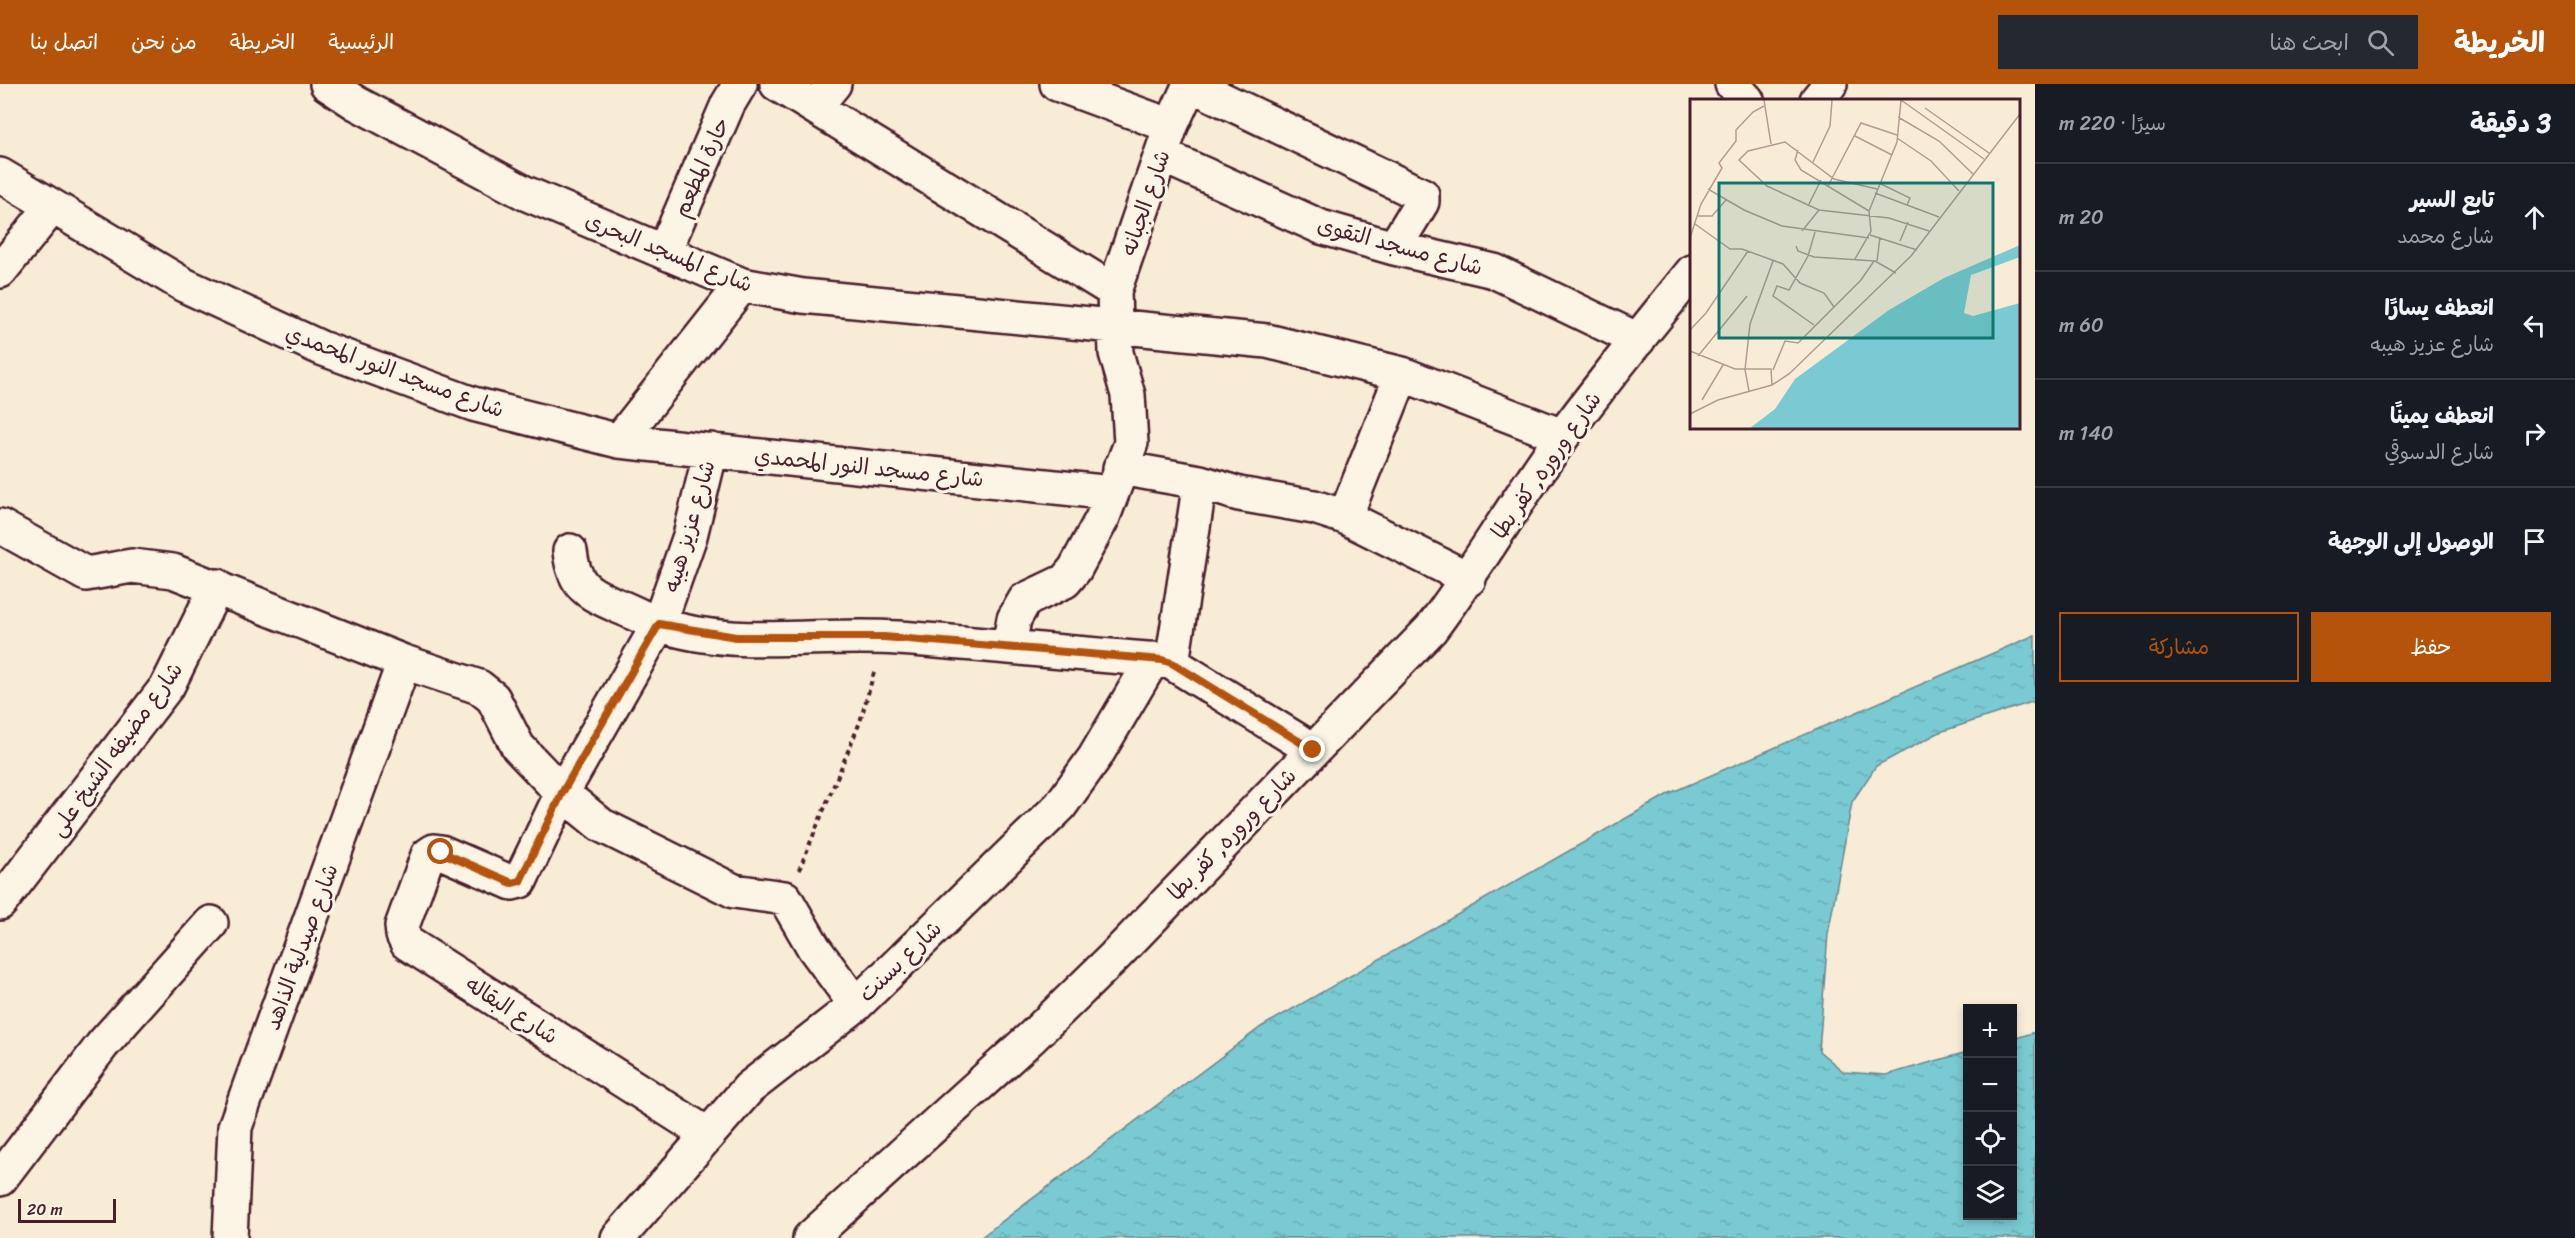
<!DOCTYPE html>
<html lang="ar">
<head>
<meta charset="utf-8">
<style>
  body { margin:0; font-family:Sriracha,"Playpen Sans Arabic",sans-serif; background:#242831; color:#f1f3f6; direction:rtl }
  .controls { position:absolute; right:18px; bottom:18px; display:grid; overflow:hidden; border-radius:0px; box-shadow:0 3px 9px #0003 }
  .controls button { width:54px; height:54px; display:grid; place-items:center; padding:0; border:0; border-bottom:2px solid #363941; background:#171b24; color:#f1f3f6; font:30px sans-serif }
  .scale { position:absolute; left:18px; bottom:15px; width:98px; box-sizing:border-box; padding-left:6px; border:3px solid #4a1f2b; border-top:0; font-size:16px; line-height:21px; white-space:nowrap; color:#4a1f2b; -webkit-text-stroke:4px #fcf5e5; paint-order:stroke }
  .stop { position:absolute; width:18px; height:18px; margin:-14px; border:4px solid #b45309; border-radius:50%; background:#fff }
  .stop.end { background:#b45309; border-color:#fff; box-shadow:0 2px 6px #0008 }
  .list { margin:0; padding:0; list-style:none }
  h2 { display:flex; justify-content:space-between; align-items:center; height:78px; margin:0; padding:0 24px; font-size:26px }
  h2 small { font-size:20px; font-weight:400; color:#9ea1a6 }
  .list li { display:grid; grid-template-columns:39px 1fr auto; gap:18px; align-items:center; box-sizing:border-box; height:108px; padding:0 24px; border-top:2px solid #363941 }
  .list b { display:block; font-size:22px; white-space:nowrap }
  .list p { margin:0; font-size:20px; white-space:nowrap; color:#9ea1a6 }
  .list em { font-size:20px; font-style:normal; color:#9ea1a6 }
  .actions { display:flex; gap:12px; padding:18px 24px }
  .actions a { flex:1; padding:14px 0; border:2px solid #b45309; border-radius:0px; text-align:center; font-size:21px; color:#b45309 }
  .actions .main { background:#b45309; color:#fff }
  .icon { flex:none; width:33px; height:33px; fill:none; stroke:currentColor; stroke-width:2; stroke-linecap:round; stroke-linejoin:round }
  .map { position:relative; flex:none; width:2035px; height:1154px; overflow:hidden; direction:ltr }
  header { display:flex; align-items:center; gap:36px; box-sizing:border-box; height:84px; padding:0 30px; background:#b45309; color:#fff }
  header strong { font-size:28px }
  nav { display:flex; gap:33px; margin-inline-start:auto; font-size:21px }
  .search { width:420px; height:54px; background:#242831; display:flex; align-items:center; gap:15px; box-sizing:border-box; padding:0 21px; border-radius:0px; color:#9ea1a6; font-size:22px }
  main { display:flex }
  aside { flex:1; background:#171b24 }
  .map>svg:first-child { display:block }
  .water { fill:url(#water-ripples); stroke:#66868f; stroke-width:1.5 }
  .lines { fill:none; stroke-linecap:round; stroke-linejoin:round }
  .minor-casing { stroke:#4a1f2b; stroke-width:38 }
  .tertiary-casing { stroke:#4a1f2b; stroke-width:38 }
  .path { stroke:#4a1f2b; stroke-width:4; stroke-dasharray:4.5 4.5; stroke-linecap:butt }
  .minor { stroke:#fcf5e5; stroke-width:33 }
  .tertiary { stroke:#fcf5e5; stroke-width:33 }
  .route { stroke:#b45309; stroke-width:8 }
  .labels { text-anchor:middle; dominant-baseline:central; stroke-width:6; stroke-linejoin:round; paint-order:stroke }
  .street-label { font-size:22px; fill:#4a1f2b; stroke:#fcf5e5 }
  .inset-road { fill:none; stroke:#b39a92; stroke-width:1.5 }
  .view { fill:#0f766e; fill-opacity:0.15; stroke:#0f766e; stroke-width:3 }
  .inset-edge { fill:none; stroke:#4a1f2b; stroke-width:3 }
</style>
</head>
<body>
<header>
<strong>الخريطة</strong>
<div class="search"><svg class="icon" aria-label="search" viewBox="0 0 24 24"><circle cx="10" cy="10" r="6"/><path d="M15 15l6 6"/></svg>ابحث هنا</div>
<nav><a>الرئيسية</a><a>الخريطة</a><a>من نحن</a><a>اتصل بنا</a></nav>
</header>
<main>
<aside>
<h2>3 دقيقة<small>سيرًا · 220 m</small></h2>
<ul class="list">
<li><svg class="icon" aria-label="ahead" viewBox="0 0 24 24"><path d="M12 20V5M6 11l6-6 6 6"/></svg><div><b>تابع السير</b><p>شارع محمد</p></div><em>20 m</em></li>
<li><svg class="icon" aria-label="left" viewBox="0 0 24 24"><path d="M17 20v-9H6M10 6l-5 5 5 5"/></svg><div><b>انعطف يسارًا</b><p>شارع عزيز هيبه</p></div><em>60 m</em></li>
<li><svg class="icon" aria-label="right" viewBox="0 0 24 24"><path d="M7 20v-9h11M14 6l5 5-5 5"/></svg><div><b>انعطف يمينًا</b><p>شارع الدسوقي</p></div><em>140 m</em></li>
<li><svg class="icon" aria-label="arrive" viewBox="0 0 24 24"><path d="M6 21V4h12l-3 4 3 4H6"/></svg><div><b>الوصول إلى الوجهة</b></div></li>
</ul>
<div class="actions"><a class="main">حفظ</a><a>مشاركة</a></div>
</aside>
<div class="map">
<svg width="2035" height="1154" viewBox="0 0 2035 1154">
  <defs>
    <pattern id="water-ripples" width="26" height="14" patternUnits="userSpaceOnUse" patternTransform="scale(1.5)"><rect width="26" height="14" fill="#79cad2"/><path d="M2 4q2-2 4 0t4 0M15 11q2-2 4 0t4 0" fill="none" stroke="#6aadb4"/></pattern>
  </defs>
  <rect width="100%" height="100%" fill="#f9ecd7"/>
  <filter id="ink" filterUnits="userSpaceOnUse"><feTurbulence type="fractalNoise" baseFrequency=".0167" numOctaves="2"/><feDisplacementMap in="SourceGraphic" scale="12" xChannelSelector="R" yChannelSelector="G"/><feConvolveMatrix kernelMatrix="1 2 1 2 8 2 1 2 1" color-interpolation-filters="sRGB"/></filter>
  <g filter="url(#ink)">
    <path class="water" d="M2035 551V617L1940 648 1876 682 1852 718 1828 850 1819 967 1844 988 1886 991 1967 968 1968 1132H2012L2013 955 2035 948V1154H980L1261 943 1670 709Z"/>
    <g class="lines">
      <g class="minor-casing">
        <path id="minor" d="M327 0 356 19 525 109 742 201 803 212 1267 257 1402 290 1562 352
          M777 0 1114 207
          M1057 0 1171 42
          M1190 0 1422 111V118L1394 164
          M1732 0 1747 16
          M815 23 834 0
          M1161 71 1321 143 1394 164 1494 187 1638 256
          M0 91 184 201 321 264 473 320 619 357 1112 409
          M664 168 728 20 740 0
          M0 187 51 124
          M619 357 742 201
          M1120 384 1200 398 1239 410 1314 423 1345 433 1469 495
          M1345 433 1402 290
          M0 442 86 490 132 482 173 487 404 578 479 603 493 614 518 663 562 709 601 741 734 807 785 814 814 864 856 921
          M570 467C574 504 589 509 620 523 633 528 645 535 658 540 734 567 820 548 898 554 986 560 1074 570 1162 576L1172 579 1313 666
          M1009 562 1014 535 1025 516 1065 497 1075 485 1103 433 1131 359 1128 311 1116 269 1114 207 1171 42 1190 0
          M1172 579 1200 398
          M0 819 168 601 217 502
          M707 1050 407 859 403 851 402 842 428 771 434 767 441 768 512 799 520 797 562 709 659 540 690 452 711 366
          M0 1095 103 960 211 839
          M230 1154 235 1043 404 578
          M618 1154 749 1004 856 921 1060 722 1095 673 1153 575"/>
      </g>
      <g class="tertiary-casing">
        <path id="tertiary" d="M1817 16 1830 0
          M810 1154 1032 953 1114 873 1431 545C1478 483 1516 416 1562 353 1603 297 1648 243 1692 188"/>
      </g>
      <path class="path" d="M799 786 860 638 875 585"/>
      <use href="#minor" class="minor"/>
      <use href="#tertiary" class="tertiary"/>
    </g>
  </g>
  <g class="lines" filter="url(#ink)">
    <path class="route" d="M441 768 512 799 520 797 562 709 659 540 736 553H884L1162 576 1172 579 1313 666"/>
  </g>
  <g class="labels">
    <g class="street-label">
      <text transform="translate(701 83) rotate(-66)">حارة المطعم</text>
      <text transform="translate(1145 119) rotate(-71)">شارع الجبانه</text>
      <text transform="translate(1400 162) rotate(15)">شارع مسجد التقوى</text>
      <text transform="translate(669 168) rotate(22)">شارع المسجد البحرى</text>
      <text transform="translate(395 287) rotate(20)">شارع مسجد النور المحمدي</text>
      <text transform="translate(1546 381) rotate(-55)">شارع وروره, كفر بطا</text>
      <text transform="translate(869 383) rotate(6)">شارع مسجد النور المحمدي</text>
      <text transform="translate(689 442) rotate(-74)">شارع عزيز هيبه</text>
      <text transform="translate(116 665) rotate(-54)">شارع مضيفه الشيخ على</text>
      <text transform="translate(1232 750) rotate(-46)">شارع وروره, كفر بطا</text>
      <text transform="translate(301 863) rotate(-70)">شارع صيدلية الذاهد</text>
      <text transform="translate(900 877) rotate(-44)">شارع بسنت</text>
      <text transform="translate(512 926) rotate(33)">شارع البقاله</text>
    </g>
  </g>
  <g transform="translate(1690 15)">
    <rect width="330" height="330" fill="#f9ecd7"/>
    <path d="M330 146V158L281 176 274 214 283 217 330 204V329H60L85 310 105 280 199 211 254 179Z" fill="#79cad2"/>
    <path class="inset-road" d="M74 1 81 45M235 9 299 54M208 18 249 42 283 75M165 37 202 56M207 39 241 62 269 92M108 51 105 61 111 71 179 112M123 63 140 27 142 1M189 84 220 99 217 106M138 87 171 24 207 36M18 90 54 111 92 127 179 139M187 90 144 80 95 43 58 52 49 61 77 87 129 111 199 119 239 132M185 94 249 118M118 107 131 81M8 117H22L36 101M5 125 40 150H52L93 165 110 184 134 194 144 208M112 132 129 111M180 136 227 151M0 139 11 105 32 69 29 64 46 42V31L63 13 74 7M210 142 218 123M106 147 108 152 124 158 185 162 206 174M165 160 181 132 179 112 207 43 211 1 294 60M187 162 190 138M124 226 83 197 87 187 99 191 118 157 125 133M0 231 16 214 58 152M0 252 45 270H81L82 286M8 257 57 197M83 271 95 242 108 244 171 181 184 162M59 292 55 271 60 225 83 162M12 301 33 266M0 315 28 301 82 286 99 275 221 157 330 15"/>
    <path class="view" d="M29 84H303V239H29Z"/>
    <rect width="330" height="330" class="inset-edge"/>
  </g>
</svg>
<div class="controls">
<button>+</button>
<button>−</button>
<button><svg class="icon" aria-label="locate" viewBox="0 0 24 24"><circle cx="12" cy="12" r="6"/><path d="M12 2v4M12 18v4M2 12h4M18 12h4"/></svg></button>
<button><svg class="icon" aria-label="layers" viewBox="0 0 24 24"><path d="M12 4l9 5-9 5-9-5zM3 14l9 5 9-5"/></svg></button>
</div>
<div class="scale">20 m</div>
<div class="stop" style="left:441px;top:768px"></div>
<div class="stop end" style="left:1313px;top:666px"></div>
</div>
</main>
</body>
</html>
